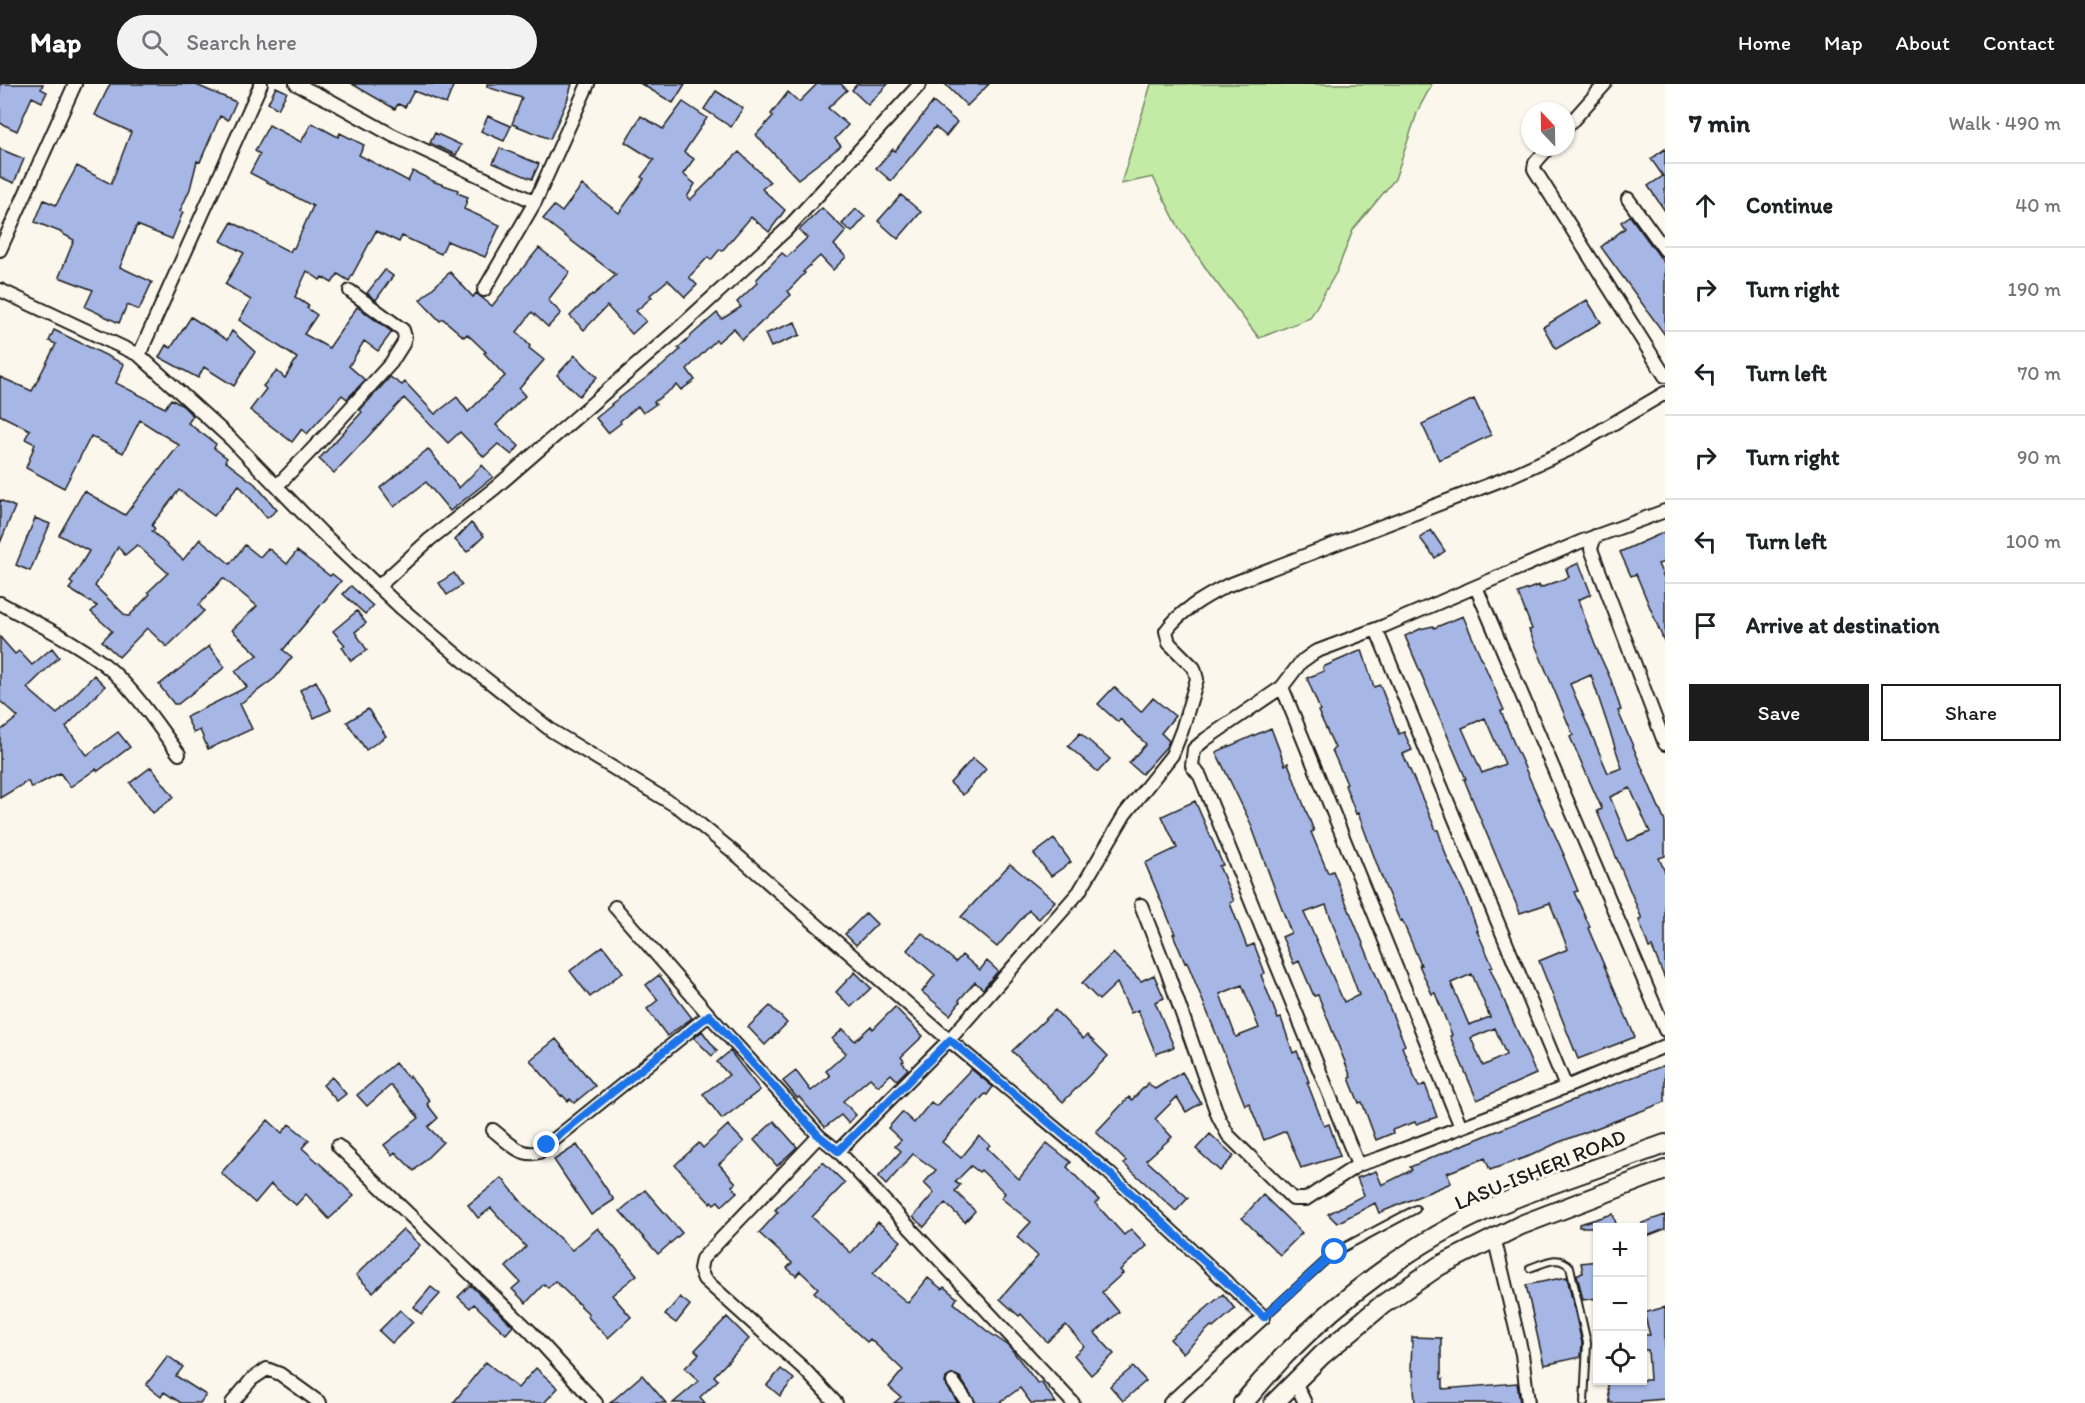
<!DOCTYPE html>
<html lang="en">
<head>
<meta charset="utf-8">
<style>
  body { margin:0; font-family:Itim,sans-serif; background:#f2f2f2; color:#202124 }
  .controls { position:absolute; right:18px; bottom:18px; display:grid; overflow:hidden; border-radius:0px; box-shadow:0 2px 4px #0004 }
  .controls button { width:54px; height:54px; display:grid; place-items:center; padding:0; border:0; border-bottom:2px solid #e0e0e0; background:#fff; color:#202124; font:30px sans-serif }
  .compass { position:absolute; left:1521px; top:18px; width:54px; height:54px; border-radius:50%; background:#fff; box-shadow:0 2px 4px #0004; rotate:338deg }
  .stop { position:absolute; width:18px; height:18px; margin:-14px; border:4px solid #1a73e8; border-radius:50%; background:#fff }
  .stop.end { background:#1a73e8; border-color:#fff; box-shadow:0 2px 6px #0008 }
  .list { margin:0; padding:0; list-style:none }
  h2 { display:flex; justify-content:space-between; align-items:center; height:78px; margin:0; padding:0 24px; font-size:26px }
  h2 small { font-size:20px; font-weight:400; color:#757577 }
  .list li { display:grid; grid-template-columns:39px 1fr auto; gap:18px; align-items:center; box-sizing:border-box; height:84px; padding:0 24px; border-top:2px solid #e0e0e0 }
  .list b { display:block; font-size:22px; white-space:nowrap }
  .list em { font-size:20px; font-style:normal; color:#757577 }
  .actions { display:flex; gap:12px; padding:18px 24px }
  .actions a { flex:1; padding:14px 0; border:2px solid #1c1c1c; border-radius:0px; text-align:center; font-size:21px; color:#1c1c1c }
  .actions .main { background:#1c1c1c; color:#fff }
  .icon { flex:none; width:33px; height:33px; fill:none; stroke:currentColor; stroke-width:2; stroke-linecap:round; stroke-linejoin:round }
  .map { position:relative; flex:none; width:1665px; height:1319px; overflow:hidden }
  header { display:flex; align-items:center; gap:36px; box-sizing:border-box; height:84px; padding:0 30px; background:#1c1c1c; color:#fff }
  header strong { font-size:28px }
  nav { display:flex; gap:33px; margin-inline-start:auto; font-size:21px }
  .search { width:420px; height:54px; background:#f2f2f2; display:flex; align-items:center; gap:15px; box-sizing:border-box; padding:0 21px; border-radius:33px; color:#757577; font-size:22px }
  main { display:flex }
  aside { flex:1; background:#fff }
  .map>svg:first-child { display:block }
  .grass { fill:#c3eba6; stroke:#708461; stroke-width:1.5 }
  .building { fill:#a6b7e6; stroke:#1c1c1c; stroke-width:1.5; fill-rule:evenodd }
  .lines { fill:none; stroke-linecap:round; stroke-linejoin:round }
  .service-casing { stroke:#1c1c1c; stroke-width:10 }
  .minor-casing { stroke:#1c1c1c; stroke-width:16 }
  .primary-casing { stroke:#1c1c1c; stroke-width:22 }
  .service { stroke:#fbf7ec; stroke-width:6 }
  .minor { stroke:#fbf7ec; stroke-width:12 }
  .primary { stroke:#fbf7ec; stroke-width:18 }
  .route { stroke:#1a73e8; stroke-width:8 }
  .labels { text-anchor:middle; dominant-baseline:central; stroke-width:6; stroke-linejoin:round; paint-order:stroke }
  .street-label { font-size:21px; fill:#1c1c1c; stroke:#fbf7ec }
</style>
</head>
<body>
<header>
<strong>Map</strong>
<div class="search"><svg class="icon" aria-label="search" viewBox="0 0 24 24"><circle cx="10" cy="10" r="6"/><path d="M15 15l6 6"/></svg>Search here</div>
<nav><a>Home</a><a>Map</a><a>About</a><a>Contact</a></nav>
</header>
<main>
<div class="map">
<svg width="1665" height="1319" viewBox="0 0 1665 1319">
  <rect width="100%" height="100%" fill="#fbf7ec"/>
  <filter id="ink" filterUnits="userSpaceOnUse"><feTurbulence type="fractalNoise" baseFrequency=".0167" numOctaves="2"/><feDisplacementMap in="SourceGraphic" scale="12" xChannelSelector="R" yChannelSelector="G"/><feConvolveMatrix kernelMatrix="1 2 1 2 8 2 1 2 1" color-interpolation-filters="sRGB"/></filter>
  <g filter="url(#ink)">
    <path class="grass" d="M1151 0H1432L1418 26 1395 95 1353 146 1337 187 1310 234 1259 254 1209 189 1179 144 1153 93 1121 100Z"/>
    <path class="building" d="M0 0H43L41 5 47 8 42 18 32 13 17 47 0 39Z
      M110 0H194L236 18 228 36 220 32 200 78 197 77 190 105 180 127 183 128 172 155 137 141 120 183 152 198 139 226 127 221 119 239 85 223 93 206 59 193 74 156 63 150V149L35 138 44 116 56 121 77 82 111 100 131 48 95 31Z
      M352 0H454L446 20 414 7 405 23 398 20 395 25Z
      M487 0H572L567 17 550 55 512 40 522 14 487 3Z
      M641 0H685L673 19Z
      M817 0H841L847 6 828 24 848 41 835 55 841 62 798 95 756 51 773 32 771 30 788 8 799 18Z
      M857 0H888L868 21 852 6Z
      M945 0H989L967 22Z
      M276 3 287 8 278 25 268 19Z
      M716 7 743 24 731 43 704 25Z
      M683 18 707 34 684 68 694 75 683 90 695 100 687 113 690 116 739 68 770 98 762 105 785 126 769 148 751 133 722 167 720 165 711 176 708 173 689 193 697 201 685 213 668 196 650 211 652 213 636 227 646 237 632 250 607 222 584 246 570 232 592 210 593 211 616 191 543 135 554 122 562 128 582 101 619 129 644 95 641 93 654 76 625 58 641 32 663 45Z
      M933 18 957 38 946 52 935 43 891 97 876 84 893 65 895 67Z
      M488 32 511 42 504 57 481 47Z
      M312 39 338 53 340 49 364 61 359 71 408 97 413 87 435 98 458 106 457 109 468 113 464 125 500 141 485 173 447 157 441 170 402 152 399 158 376 147 349 197 338 190 332 199 322 193 320 196 307 187 295 213 309 222 307 224 317 231 304 250 329 264 357 223 392 248 378 267 364 257 349 282 365 296 347 315 342 311 307 350 302 345 292 358 250 326 266 305 263 302 277 287 285 294 297 274 239 236 251 216 225 200 244 169 221 157 232 138 290 168 292 164H294L313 122 250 89 260 70 255 67 269 41 301 58Z
      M435 49 461 61 456 71 430 59Z
      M500 64 539 80 532 95 493 79Z
      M0 65 24 75 14 99 0 93Z
      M1665 65V127L1648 102 1663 92 1651 75Z
      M901 111 921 128 898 155 878 137Z
      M822 124 846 147 834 161 846 173 833 186 820 172 803 188 805 189 788 207 791 211 742 256 734 244 718 258 716 256 687 285 695 296 681 306 677 301 654 318 656 320 643 329 638 322 620 337 621 339 608 349 596 334 612 321 611 320 662 282 680 266 678 264 695 248 717 229 722 235 741 223 737 218 758 198 756 196 782 169 787 173 807 154 799 146Z
      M856 125 865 133 852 148 842 140Z
      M1630 132 1665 180V251L1601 163 1625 144 1621 138Z
      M539 164 570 188 548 216 561 229 548 243 532 228 517 248 530 262 529 264 544 276 519 305 525 312 496 341 519 362 512 371 498 360 484 373 460 348 448 359 404 314 334 389 319 375 362 328 360 326 390 293 402 301 405 298 435 330 457 313 468 328 505 292 484 269 486 268 467 250 464 253 443 235 440 237 420 216 450 188 473 213 476 209 492 222Z
      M385 186 393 192 376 216 367 209Z
      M1587 216 1601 238 1556 265 1543 243Z
      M191 233 227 256 232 247 255 268 234 302 204 283 198 294 159 273 166 261 171 264Z
      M795 238 800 251 771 263 765 250Z
      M54 246 124 280 116 299 165 324 171 315 183 322 193 332 188 339 216 360 214 364 227 374 225 377 255 400 277 426 267 434 239 401 214 432 179 406 152 441 155 445 152 447 183 476 200 455 230 480 245 461 260 473 268 464 287 480 297 467 330 492 332 490 341 497 283 566 292 573 275 594 240 620 252 645 208 665 200 646 194 649 186 633 247 603 235 587 258 571 232 546 257 522 223 494 199 521 204 527 167 563 147 544 119 573 102 557 112 547 91 528 97 522 69 505 73 500 70 498 89 467 59 451 84 407 125 431 179 361 140 336 123 369 91 352 64 404 26 384 35 360 25 355 30 346 0 331V293L32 307 56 260 49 257ZM137 461 168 489 148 508 150 510 129 532H126L95 502 118 463 125 471Z
      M575 271 597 293 579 312 557 291Z
      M1474 315 1491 351 1439 376 1422 340Z
      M428 365 459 404 482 381 493 393 450 427 426 398 394 423 380 404Z
      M0 416 15 423 0 459Z
      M35 434 50 440 30 487 16 481Z
      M471 439 484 452 467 468 455 456Z
      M1431 446 1445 467 1435 474 1420 454Z
      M1665 448V478L1658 480 1665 496V557H1664L1636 490 1631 492 1620 468Z
      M1579 479 1591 510 1578 516 1595 561 1611 596 1621 626 1618 627 1665 738V772L1659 774 1665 788V895L1652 863 1649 864 1639 836 1642 835 1597 727 1602 725 1570 653 1573 651 1529 546 1532 545 1518 509 1539 501 1540 504 1569 493 1566 485ZM1591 591 1622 684 1608 689 1570 600ZM1630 704 1650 748 1628 757 1610 713Z
      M454 489 462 501 447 511 439 499Z
      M351 502 373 522 365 530 343 510Z
      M357 527 366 539 355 548 367 566 351 577 342 563 345 561 333 547Z
      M1463 532 1504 626 1501 627 1515 662 1564 771H1563L1578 807 1574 808 1590 843 1588 844 1635 953 1578 975 1539 877 1568 865 1550 819 1520 829 1475 722 1464 695H1466L1405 552 1420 545 1433 542 1434 544ZM1485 634 1505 680 1482 689 1462 644Z
      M0 553 15 570 19 567 32 581 52 564 59 573 27 604 57 630 94 591 105 602 66 643 87 671 118 648 130 663 98 687 96 685 70 703 60 689 31 704 28 697 0 714V647L18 633 0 617Z
      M209 562 225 583 178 620H174L159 601Z
      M1362 566 1374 603 1380 601 1399 650 1404 648 1412 666 1403 670 1436 746H1438L1447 774 1464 809 1478 847H1477L1493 883 1490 884 1536 990 1477 1016 1450 952 1452 951 1435 909 1432 910 1419 881H1421L1402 836 1400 837 1385 802 1358 729 1356 730 1345 701 1347 700 1332 666 1335 664 1318 627 1320 626 1307 594 1324 587 1323 583ZM1472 890 1490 933 1469 941 1451 899ZM1495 944 1506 971 1483 982 1471 954Z
      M316 597 331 626 314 634 300 606Z
      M1114 603 1141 628 1153 614 1175 632 1161 649 1169 657 1166 663 1142 690 1129 679 1146 660 1120 635 1118 638 1098 620Z
      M368 625 386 652 366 666 347 638Z
      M1271 644 1285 681 1288 679 1298 706 1314 747 1311 748 1328 789 1333 787 1405 961 1402 963 1419 1003 1425 1000 1437 1033 1416 1040 1415 1038 1392 1046 1393 1049 1376 1056 1362 1018 1359 1019 1349 994 1351 993 1318 911 1314 912 1299 877 1294 880 1282 853 1291 849 1250 738 1216 668ZM1326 821 1359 911 1344 918 1304 829Z
      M1080 649 1110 675 1098 688 1068 662Z
      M973 674 986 685 963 711 950 699Z
      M151 683 174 713 153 729 130 699Z
      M1195 717 1223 781 1219 782 1234 817 1230 819 1247 863 1254 860 1265 889 1261 891 1278 935 1281 934 1293 969 1297 967 1309 998H1307L1324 1042 1329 1040 1340 1072 1301 1084 1286 1047 1264 1056 1249 1019 1245 1021 1187 878 1185 879 1173 850H1175L1145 779 1177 764 1162 732ZM1242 901 1259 944 1236 953 1220 910Z
      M1054 755 1071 778 1051 792 1034 770Z
      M1010 780 1055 817 1039 835 1029 826 997 863 961 833Z
      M866 829 877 840 856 861 845 850Z
      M922 849 956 878 962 871 980 886 987 877 998 887 983 905 975 898 959 916 960 918 950 931 922 908 935 891 907 866Z
      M603 862 623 888 590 913 570 887Z
      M1113 869 1141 897 1154 891 1164 914 1155 918 1174 963 1156 970 1138 926 1131 929 1117 899 1099 916 1082 899Z
      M855 888 871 904 851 923 836 908Z
      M659 891 692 934 667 952 647 925 658 916 646 901Z
      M770 922 787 939 765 961 748 943Z
      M895 923 923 952 901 973 904 977 902 978 908 985 897 996 891 990 878 1002 870 994 843 1017 856 1031 848 1039 841 1031 825 1043 799 1013 797 1014 783 997 796 987 811 1007 830 992 826 987 846 969 832 955 843 945 855 957 871 942 873 945Z
      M1055 926 1083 955 1087 951 1108 972 1063 1018 1012 967Z
      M702 947 717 967 712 972 694 954Z
      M556 955 595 1002 574 1019 570 1015 568 1017 562 1011 561 1012 530 976Z
      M730 967 760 1006 722 1035 703 1010 729 991 717 978Z
      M395 979 408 994 410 992 430 1017 427 1020 438 1034 428 1043 443 1058 414 1087 395 1068 392 1071 384 1061 419 1034 391 1001 367 1022 357 1011Z
      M1665 981V1018L1557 1059 1532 1071 1490 1086 1485 1074 1447 1089 1451 1099 1379 1129 1375 1119 1337 1139 1328 1130 1364 1111 1357 1094 1376 1087 1382 1101 1412 1086 1410 1083 1438 1071 1593 1008Z
      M971 985 993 1003 987 1011 985 1010 942 1058 961 1074 979 1052 990 1061 987 1064 1019 1095 1047 1059 1071 1078 1067 1083 1099 1116 1095 1119 1124 1151 1131 1145 1147 1162 1120 1186 1123 1189 1102 1208 1119 1228 1095 1249 1114 1270 1091 1291 1074 1271 1084 1262 1066 1241 1047 1258 1021 1230 1019 1232 1000 1215 1038 1172 1017 1153 1031 1138 1001 1114 1005 1109 981 1086 979 1088 971 1082 955 1098 960 1101 955 1107 975 1127 965 1138 945 1119 924 1143 913 1133 934 1109 924 1099 936 1086 913 1070 886 1101 878 1093 901 1067 895 1062 901 1056 888 1044 902 1028 914 1039 931 1018 936 1022Z
      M1182 988 1201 1019 1186 1028 1177 1013 1155 1035 1172 1053 1146 1076 1188 1114 1176 1127 1124 1080 1126 1077 1096 1048 1129 1013 1132 1016 1148 999 1155 1005Z
      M332 993 346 1010 337 1017 323 1001Z
      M268 1036 282 1049 289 1040 309 1056 302 1064 336 1094 354 1112 329 1135 306 1110 296 1121 271 1100 255 1119 221 1089Z
      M774 1037 797 1063 777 1082 754 1056Z
      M728 1041 744 1058 719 1080 736 1099 732 1102 737 1108 722 1122 718 1117 714 1120 711 1117 710 1119 675 1081 699 1059 703 1064Z
      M1210 1050 1234 1072 1220 1087 1196 1065Z
      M577 1061 614 1116 591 1131 554 1076Z
      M823 1078 845 1099 812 1133 851 1169 878 1138 901 1157 873 1190 908 1219 928 1194 942 1205 944 1203 957 1214 954 1219 987 1247 1009 1262 1038 1300 1041 1298 1056 1319H1031L1020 1304 999 1319H976L960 1293 953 1290 946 1294 945 1299 958 1319H894L901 1313 889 1303 903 1286 870 1255 867 1258 837 1231 814 1208 818 1204 800 1187 796 1192 787 1184 792 1179 759 1149 778 1128 775 1126Z
      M502 1094 524 1121 572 1166 598 1144 637 1191 612 1211 631 1233 608 1254 587 1232 589 1230 555 1197 548 1204 544 1200 526 1219 512 1205 520 1198 506 1183 526 1163 491 1124 478 1134 468 1121Z
      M645 1106 682 1149 658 1170 620 1127Z
      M1263 1111 1302 1149 1280 1171 1242 1134Z
      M1613 1130 1617 1143H1579V1140Z
      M1665 1131V1145L1642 1154V1139Z
      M403 1145 420 1161 373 1208 356 1191Z
      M1598 1177V1214L1583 1216 1577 1190 1583 1189 1581 1179Z
      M1567 1193 1582 1259 1581 1273 1544 1281 1526 1201Z
      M470 1201 513 1242 506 1250 474 1220 470 1224 458 1213Z
      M431 1203 440 1210 422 1230 414 1223Z
      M1223 1210 1235 1225 1213 1244 1211 1242 1183 1269 1170 1255Z
      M680 1213 690 1221 676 1239 665 1231Z
      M1665 1223V1315L1641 1317V1319H1610L1607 1296H1650L1648 1266H1642V1251H1650L1644 1229Z
      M400 1226 413 1238 392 1259 379 1247Z
      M727 1233 749 1255 714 1292 718 1296 700 1313 705 1319H673L699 1297 685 1284 699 1270 695 1266Z
      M1412 1253 1441 1254V1295H1443V1305L1517 1299 1520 1319H1415L1413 1286H1411Z
      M168 1272 183 1283 176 1292 206 1311 200 1319H181L164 1308 161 1313 146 1301Z
      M486 1278 518 1304 536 1284 558 1304 544 1319H453Z
      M1133 1283 1146 1297 1123 1317 1110 1302Z
      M781 1285 794 1295 780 1312 767 1301Z
      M642 1291 666 1319H610Z"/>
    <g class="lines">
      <g class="service-casing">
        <path id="service" d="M1530 1184C1545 1179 1558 1170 1570 1183L1587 1259 1584 1319
          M1264 1233 1335 1168 1416 1125"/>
      </g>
      <g class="minor-casing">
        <path id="minor" d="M296 0 331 17 392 51 535 118
          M1566 44 1605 0
          M1549 63 1535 79 1534 85 1665 292
          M1628 115 1665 166
          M0 166 75 0
          M0 206 139 271 231 355 321 448 401 524 477 588 552 647 681 725 730 765 949 956 1108 1088 1264 1233 1170 1319
          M484 206 535 118 588 0
          M139 271 261 0
          M277 402 325 352 391 279 403 260 405 253 403 246 350 207
          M1595 452 1591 465 1665 660
          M379 502 429 456 495 404 678 245 786 146 920 0
          M1476 503 1665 946
          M0 519C35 539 82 560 112 587 138 611 158 642 179 670
          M1376 545 1566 1003
          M1282 603 1461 1043
          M1141 821 1167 887 1218 1032 1228 1051 1293 1115H1306L1358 1081 1380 1074 1566 1003 1665 962
          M615 823 709 931 819 1052
          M493 1046C507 1057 521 1074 539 1068L709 931
          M338 1062 530 1247 596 1319
          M1358 1081 1200 692 1192 682 1194 665 1206 655 1282 603 1301 578 1315 568 1384 542 1580 458 1665 427
          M1494 1153 1522 1270 1528 1319
          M953 1298 968 1319
          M1295 1298 1305 1319
          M232 1319 252 1295 267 1285 280 1290 320 1319
          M836 1319 803 1284 704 1195 700 1185 702 1175 819 1052 838 1067
          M1073 1319 838 1067 949 956 1079 808 1125 730 1172 671 1182 646 1197 595 1194 584 1169 559 1166 547C1180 527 1205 513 1226 502L1504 395 1568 366 1665 309"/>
      </g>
      <g class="primary-casing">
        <path id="primary" d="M1243 1319C1257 1303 1271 1286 1285 1271 1343 1212 1417 1156 1493 1123 1549 1099 1608 1081 1665 1060
          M1274 1319 1322 1271 1382 1221 1439 1182 1521 1141 1665 1086"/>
      </g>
      <use href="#service" class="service"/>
      <use href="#minor" class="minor"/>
      <use href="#primary" class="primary"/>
    </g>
  </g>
  <g class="lines" filter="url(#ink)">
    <path class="route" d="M547 1061 709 931 819 1052 838 1067 950 956 1108 1088 1264 1233 1335 1168"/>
  </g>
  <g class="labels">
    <g class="street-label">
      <text transform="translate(1540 1085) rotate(-22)">LASU-ISHERI ROAD</text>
    </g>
  </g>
</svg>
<div class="controls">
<button>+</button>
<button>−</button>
<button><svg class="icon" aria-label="locate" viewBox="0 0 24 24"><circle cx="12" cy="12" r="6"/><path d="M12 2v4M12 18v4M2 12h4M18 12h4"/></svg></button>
</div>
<svg class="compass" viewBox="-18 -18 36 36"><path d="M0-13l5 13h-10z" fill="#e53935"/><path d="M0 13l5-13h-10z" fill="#757577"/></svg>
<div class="stop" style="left:1335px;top:1168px"></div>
<div class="stop end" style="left:547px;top:1061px"></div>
</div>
<aside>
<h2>7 min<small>Walk · 490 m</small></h2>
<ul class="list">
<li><svg class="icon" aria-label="ahead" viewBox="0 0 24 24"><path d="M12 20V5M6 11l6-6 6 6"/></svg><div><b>Continue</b></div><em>40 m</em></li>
<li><svg class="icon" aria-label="right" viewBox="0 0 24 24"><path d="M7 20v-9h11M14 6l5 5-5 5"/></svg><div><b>Turn right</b></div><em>190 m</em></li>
<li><svg class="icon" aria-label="left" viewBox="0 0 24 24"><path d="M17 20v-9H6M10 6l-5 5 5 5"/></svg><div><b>Turn left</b></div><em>70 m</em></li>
<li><svg class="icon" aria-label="right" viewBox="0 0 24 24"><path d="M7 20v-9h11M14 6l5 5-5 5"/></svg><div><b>Turn right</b></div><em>90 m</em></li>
<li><svg class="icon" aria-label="left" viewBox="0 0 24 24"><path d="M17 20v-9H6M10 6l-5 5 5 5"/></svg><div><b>Turn left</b></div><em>100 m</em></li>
<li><svg class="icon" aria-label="arrive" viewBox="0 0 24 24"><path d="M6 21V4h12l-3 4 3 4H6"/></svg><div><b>Arrive at destination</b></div></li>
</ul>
<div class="actions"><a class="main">Save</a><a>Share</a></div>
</aside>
</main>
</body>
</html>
